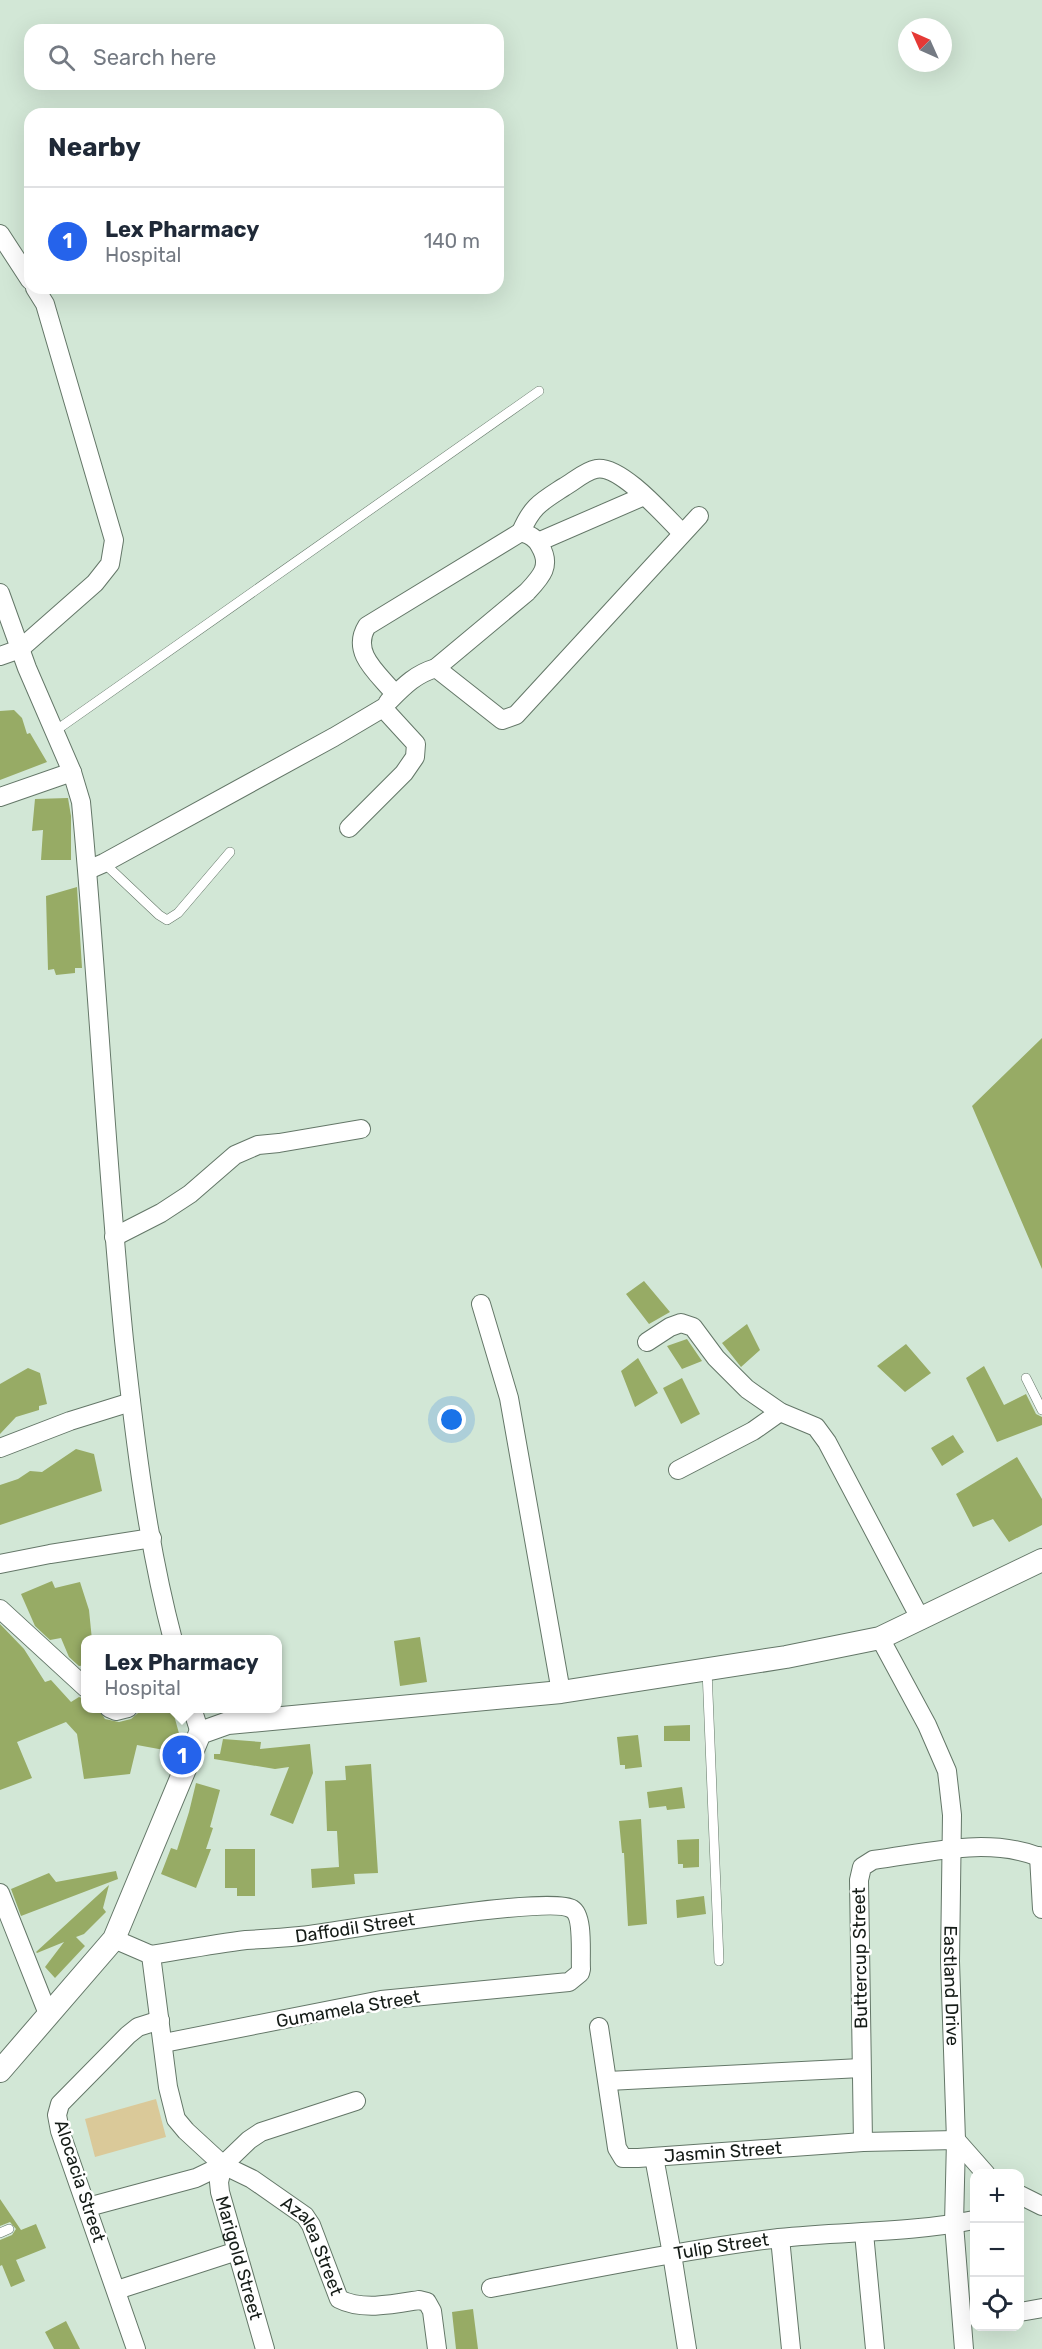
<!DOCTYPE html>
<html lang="en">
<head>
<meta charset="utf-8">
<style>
  body { margin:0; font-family:Rubik,sans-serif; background:#f2f2f3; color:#1f2937 }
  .controls { position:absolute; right:18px; bottom:18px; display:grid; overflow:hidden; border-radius:12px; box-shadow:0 6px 24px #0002 }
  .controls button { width:54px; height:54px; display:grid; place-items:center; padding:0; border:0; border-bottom:2px solid #e0e1e3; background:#fff; color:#1f2937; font:30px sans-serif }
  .compass { position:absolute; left:898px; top:18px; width:54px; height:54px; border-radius:50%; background:#fff; box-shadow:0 6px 24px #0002; rotate:315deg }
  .you { position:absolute; left:452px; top:1420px; width:21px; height:21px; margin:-15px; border:4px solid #fff; border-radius:50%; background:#1a73e8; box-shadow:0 0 0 9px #1a73e833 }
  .badge { display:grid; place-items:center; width:39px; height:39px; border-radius:50%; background:#2563eb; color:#fff; font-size:20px; font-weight:700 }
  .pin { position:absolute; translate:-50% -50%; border:3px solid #fff; box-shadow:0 2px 6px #0006 }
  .popup { position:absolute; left:81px; top:1635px; width:201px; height:78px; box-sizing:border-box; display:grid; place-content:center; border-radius:12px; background:#fff; filter:drop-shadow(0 2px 4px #0005); font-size:20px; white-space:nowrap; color:#747a83 }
  .popup b { font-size:22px; color:#1f2937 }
  .popup::after { content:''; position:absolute; left:50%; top:100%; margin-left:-12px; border:12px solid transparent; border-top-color:#fff }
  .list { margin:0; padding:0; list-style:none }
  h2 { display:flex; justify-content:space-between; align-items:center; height:78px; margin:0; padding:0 24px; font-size:26px }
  h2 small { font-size:20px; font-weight:400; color:#747a83 }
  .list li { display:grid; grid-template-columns:39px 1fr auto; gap:18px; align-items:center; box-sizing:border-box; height:108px; padding:0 24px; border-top:2px solid #e0e1e3 }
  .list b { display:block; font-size:22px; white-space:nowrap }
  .list p { margin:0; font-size:20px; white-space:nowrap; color:#747a83 }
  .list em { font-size:20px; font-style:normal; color:#747a83 }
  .icon { flex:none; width:33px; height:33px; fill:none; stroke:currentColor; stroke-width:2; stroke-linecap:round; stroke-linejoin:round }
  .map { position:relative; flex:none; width:1042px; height:2349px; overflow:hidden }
  .search { position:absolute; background:#fff; box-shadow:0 6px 24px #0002; left:24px; top:24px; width:480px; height:66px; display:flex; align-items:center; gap:15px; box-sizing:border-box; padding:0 21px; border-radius:18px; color:#747a83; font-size:22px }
  .panel { position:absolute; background:#fff; box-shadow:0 6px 24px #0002; left:24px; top:108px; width:480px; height:186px; border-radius:18px }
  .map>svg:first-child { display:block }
  .grass { fill:#dac999 }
  .building { fill:#97ab65 }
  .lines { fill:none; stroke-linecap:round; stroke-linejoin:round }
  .service-casing { stroke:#647768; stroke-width:10 }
  .minor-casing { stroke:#647768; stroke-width:20 }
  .tertiary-casing { stroke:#647768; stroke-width:24 }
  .service { stroke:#fff; stroke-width:9 }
  .minor { stroke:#fff; stroke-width:18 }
  .tertiary { stroke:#fff; stroke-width:22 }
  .labels { text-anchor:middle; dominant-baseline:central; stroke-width:5; stroke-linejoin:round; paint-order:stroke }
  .street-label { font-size:18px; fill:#151c17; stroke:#fff }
</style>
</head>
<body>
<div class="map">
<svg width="1042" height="2349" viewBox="0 0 1042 2349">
  <rect width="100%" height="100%" fill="#d2e7d6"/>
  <path class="grass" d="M156 2099 166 2137 95 2157 85 2119Z"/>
  <path class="building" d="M14 710 22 718 27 734 30 733 47 762 0 780V711Z
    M68 798 71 816V860H41L43 830 32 831 35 799Z
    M77 887 82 968H75V973L56 975 54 969 48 970 46 896Z
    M1042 1038V1269L972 1106Z
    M644 1281 670 1312 649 1324 626 1294Z
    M747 1324 760 1350 741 1367 722 1343Z
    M687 1339 702 1361 682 1369 667 1346Z
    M906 1344 931 1373 905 1392 877 1366Z
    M638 1358 658 1393 635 1407 621 1371Z
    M984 1366 1004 1405 1026 1394 1036 1414 1042 1417V1425L997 1442 966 1378Z
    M28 1368 40 1373 47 1404 39 1406V1410L16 1417 0 1434V1384Z
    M682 1378 700 1414 681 1424 663 1388Z
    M953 1435 964 1452 942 1466 931 1448Z
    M76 1449 94 1454 102 1491 0 1525V1485L18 1479 30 1471 42 1472Z
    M1017 1457 1042 1499V1525L1009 1542 993 1519 973 1527 956 1494Z
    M52 1581 55 1588 80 1582 89 1610 92 1640H86V1665L79 1666 69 1657 61 1638 50 1640 35 1626 21 1594Z
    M0 1624 24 1649 45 1682 51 1680 71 1702 79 1697 82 1698 86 1702V1708H98L105 1719 119 1722 131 1719 138 1713 172 1708 180 1737 175 1752 137 1745 130 1774 84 1779 77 1734 66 1722 17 1742 32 1778 0 1790Z
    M420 1637 427 1682 400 1686 394 1641Z
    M690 1725V1741H664V1726Z
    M638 1735 642 1767 625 1769V1765H620L617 1737Z
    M223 1739 261 1742 260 1749 310 1744 313 1773 293 1824 270 1815 289 1767 275 1769 214 1759V1754H220Z
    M371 1764 378 1873 354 1874 355 1884 312 1888 311 1869 339 1867 337 1831H327L325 1781 346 1780 345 1766Z
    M196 1783 220 1790 210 1827 213 1828 206 1849H211L196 1888 161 1874 171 1848 177 1850 189 1812Z
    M682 1787 685 1808 667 1810 666 1806 649 1808 647 1792Z
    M641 1819 647 1924 628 1926 624 1853H622L619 1821Z
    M699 1839V1867L683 1868V1864H678L677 1840Z
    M225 1849H255V1896H237V1888H225Z
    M116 1871 118 1879 21 1916 11 1889 49 1873 56 1882Z
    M109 1885 103 1908 106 1912 84 1934 76 1937 85 1946 55 1978 45 1967 64 1942 37 1953 36 1952Z
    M704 1896 706 1914 677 1918 676 1900Z
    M0 2199 21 2230 36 2224 46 2248 16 2260 25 2281 11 2287 2 2265 0 2266V2240L12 2235 16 2229 10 2222 0 2226Z
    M473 2309 478 2349H456L452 2312Z
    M66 2321 80 2349H54L45 2332Z"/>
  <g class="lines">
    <g class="service-casing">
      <path id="service" d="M55 731 539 391
        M104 863 159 915 167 920 178 913 230 852
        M1026 1378 1042 1410
        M707 1670 719 1961
        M0 2233 9 2229"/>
    </g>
    <g class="minor-casing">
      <g id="minor">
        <path d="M0 234 30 280"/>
        <path d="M521 532C532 506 541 502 564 487 573 482 585 471 596 469 620 464 665 516 682 533"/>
        <path d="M538 542 644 496"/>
        <path d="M0 593 27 668 72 772 81 802C98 981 106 1161 124 1340 135 1440 147 1542 173 1640"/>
        <path d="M0 656 20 649 95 583 110 564 114 540 45 304 35 288"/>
        <path d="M395 694C379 674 350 653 367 626L521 532C530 535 536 538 540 546 552 566 541 577 527 592L436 668"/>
        <path d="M388 702C403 687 415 674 436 668L502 720 516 715 699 516"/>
        <path d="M0 797 72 772"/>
        <path d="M88 870 104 863 334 737 383 708 416 744 415 757 404 773 349 828"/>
        <path d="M114 1237 161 1213 190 1194 235 1155 258 1145 279 1143 361 1129"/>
        <path d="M481 1304 509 1398 561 1692"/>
        <path d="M647 1342 670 1327 681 1323 693 1327 716 1358 747 1389 780 1412 816 1427 827 1442 921 1620"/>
        <path d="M0 1448 70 1421 131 1402"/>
        <path d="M678 1470 753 1431 780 1412"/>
        <path d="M0 1564 50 1554 152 1538"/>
        <path d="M0 1609 86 1688"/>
        <path id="s1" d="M880 1638 927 1725 947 1771 952 1815 950 1961 956 2140 954 2224 964 2349"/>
        <path d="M109 1708 116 1711 128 1708"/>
        <path d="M192 1708 200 1733"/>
        <path d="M1039 1856 1042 1909"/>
        <path d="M0 1893 48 2014"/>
        <path d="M114 1939 151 1955"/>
        <path id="s2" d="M151 1955C182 1950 214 1944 246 1940 264 1939 282 1938 300 1936 340 1931 550 1895 572 1909 584 1916 580 1955 581 1969L580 1973 569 1982 381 2000 164 2043"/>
        <path id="s3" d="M151 1955 168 2087 176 2119 186 2131 223 2165 252 2179 305 2216 311 2225 339 2299C362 2311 395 2304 419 2300L427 2302 432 2311 437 2349"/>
        <path id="s4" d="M599 2027 617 2148 623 2158H638L863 2142 956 2140 986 2174"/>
        <path d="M608 2081 861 2068"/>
        <path d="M863 2142 859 1880 862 1867 873 1860C928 1853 989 1836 1042 1858"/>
        <path d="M654 2157 672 2254 687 2349"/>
        <path id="s5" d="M223 2165 219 2182 220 2192 265 2349"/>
        <path d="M1020 2195 1042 2206"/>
        <path d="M88 2207 196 2178 223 2165 249 2140 261 2132 356 2101"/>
        <path d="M864 2233 875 2349"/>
        <path d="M780 2238 791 2349"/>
        <path id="s6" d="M491 2288C587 2270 682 2250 779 2238 844 2231 910 2233 974 2220"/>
        <path d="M117 2290 237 2251"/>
        <path d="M1020 2312 1042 2308"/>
        <path d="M136 2349 60 2131 57 2115 60 2104 128 2035 138 2027 160 2020"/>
      </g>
    </g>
    <g class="tertiary-casing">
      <path id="tertiary" d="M0 2071 114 1939 200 1733 228 1723 561 1692 786 1657 880 1638 1042 1560"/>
    </g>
    <use href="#service" class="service"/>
    <use href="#minor" class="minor"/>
    <use href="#tertiary" class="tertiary"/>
  </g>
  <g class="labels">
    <g class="street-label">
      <text stroke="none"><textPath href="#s2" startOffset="206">Daffodil Street</textPath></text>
      <text transform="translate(860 1958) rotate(-91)">Buttercup Street</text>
      <text stroke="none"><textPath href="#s1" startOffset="364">Eastland Drive</textPath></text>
      <text transform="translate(348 2009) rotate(-10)">Gumamela Street</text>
      <text stroke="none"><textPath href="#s4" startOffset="234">Jasmin Street</textPath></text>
      <text transform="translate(80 2181) rotate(72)">Alocacia Street</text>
      <text stroke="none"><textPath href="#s6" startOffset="234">Tulip Street</textPath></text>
      <text stroke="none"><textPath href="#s3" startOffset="358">Azalea Street</textPath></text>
      <text stroke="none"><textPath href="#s5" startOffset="96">Marigold Street</textPath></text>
    </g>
  </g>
</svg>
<div class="controls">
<button>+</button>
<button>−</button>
<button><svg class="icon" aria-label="locate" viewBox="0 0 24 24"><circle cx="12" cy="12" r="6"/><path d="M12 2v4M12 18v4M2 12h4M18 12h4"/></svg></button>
</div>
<svg class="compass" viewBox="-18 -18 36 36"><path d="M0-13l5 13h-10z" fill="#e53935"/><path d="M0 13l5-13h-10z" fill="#747a83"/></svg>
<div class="you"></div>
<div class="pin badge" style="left:182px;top:1755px">1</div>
<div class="popup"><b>Lex Pharmacy</b>Hospital</div>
<div class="search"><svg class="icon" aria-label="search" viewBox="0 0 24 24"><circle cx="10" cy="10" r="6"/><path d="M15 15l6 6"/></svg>Search here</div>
<section class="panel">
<h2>Nearby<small></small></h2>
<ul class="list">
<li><span class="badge">1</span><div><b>Lex Pharmacy</b><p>Hospital</p></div><em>140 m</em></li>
</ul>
</section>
</div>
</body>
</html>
